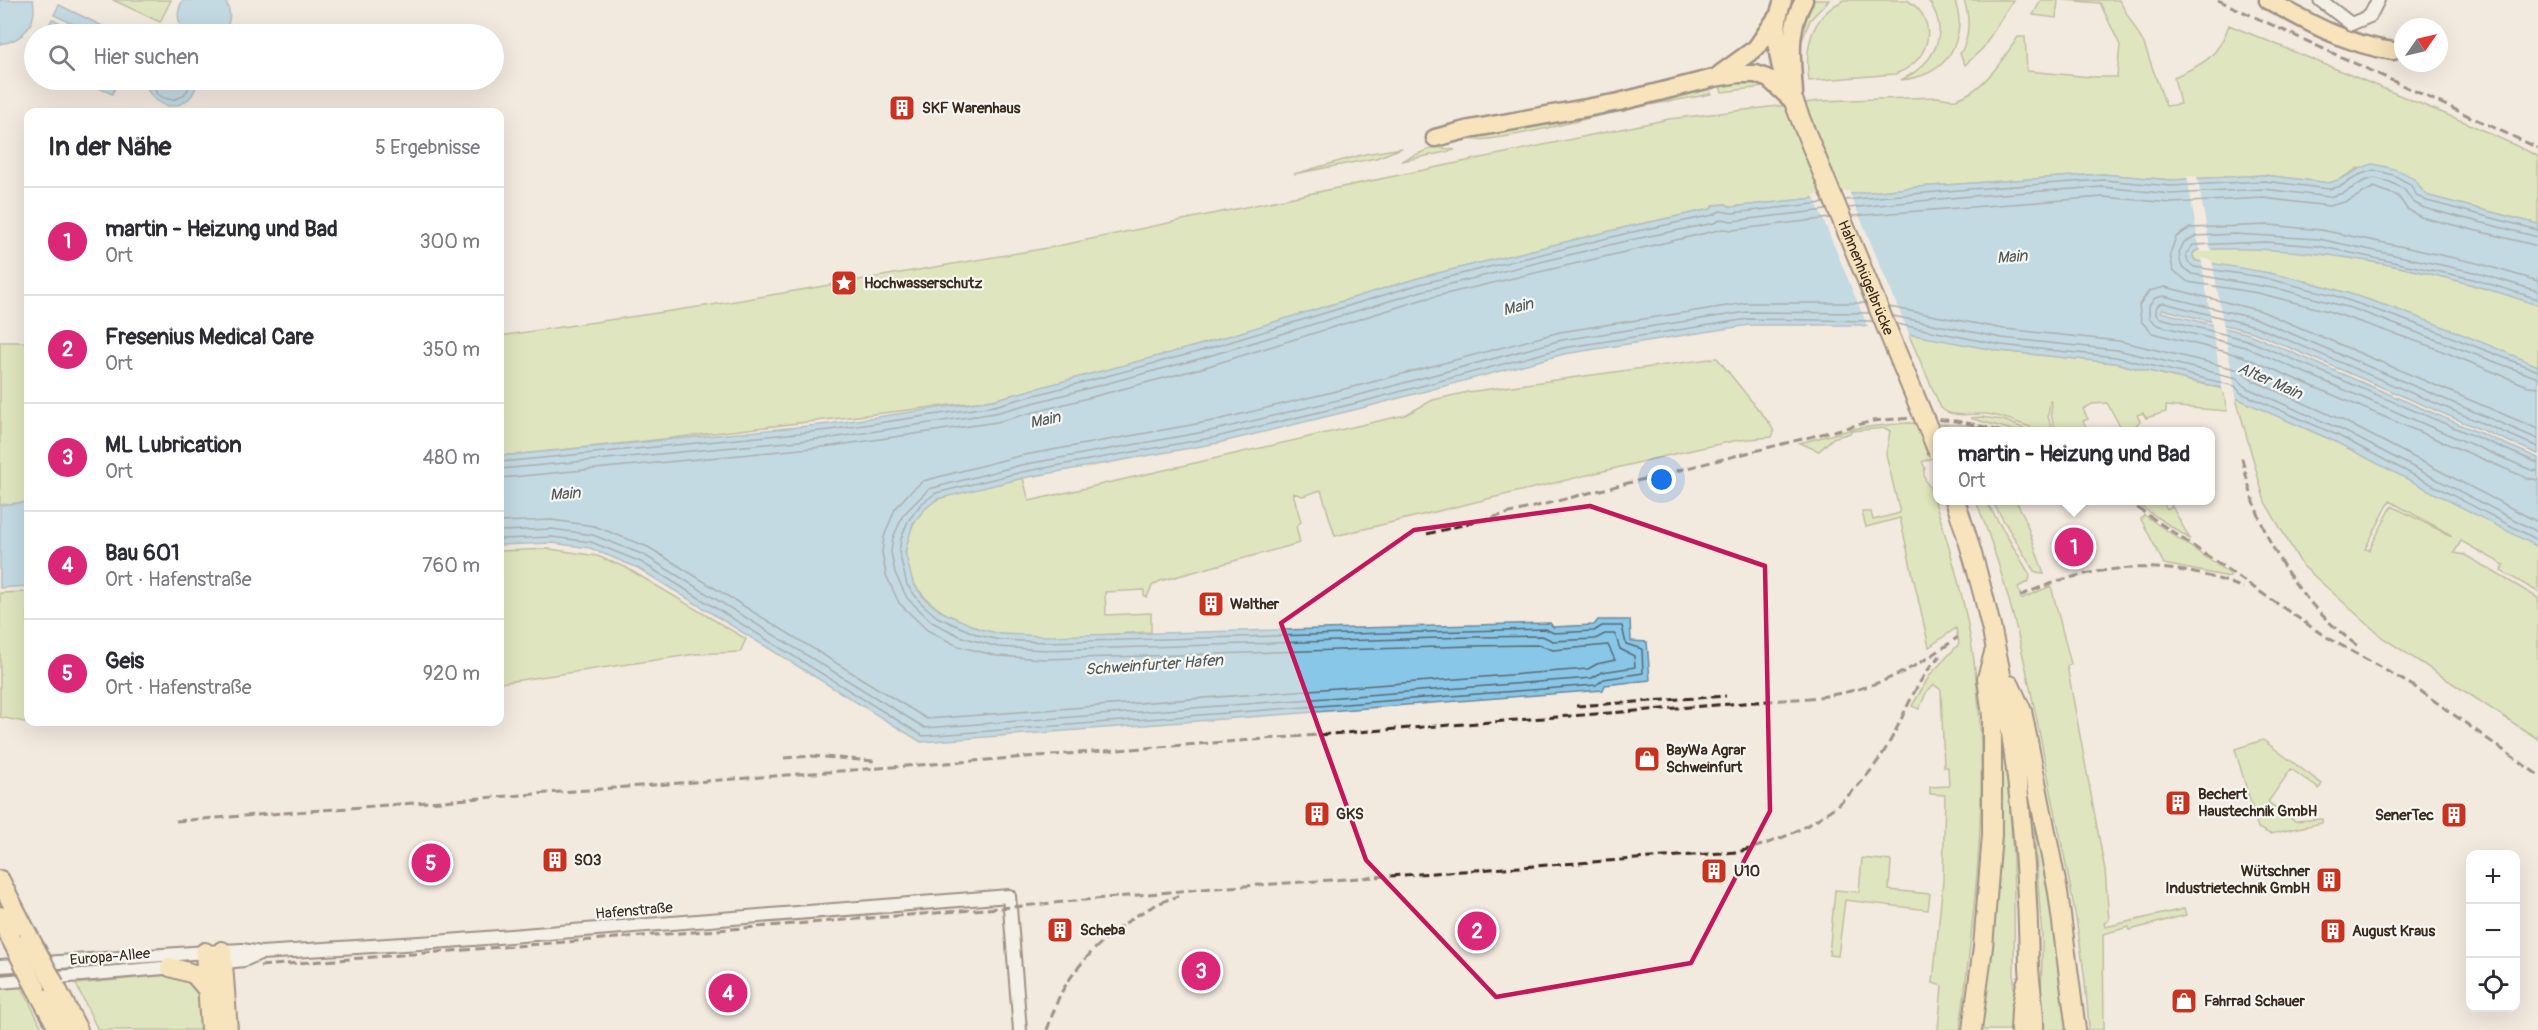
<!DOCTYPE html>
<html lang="de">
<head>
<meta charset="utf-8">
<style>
  body { margin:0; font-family:Pangolin,sans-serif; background:#f7f7f7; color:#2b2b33 }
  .controls { position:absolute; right:18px; bottom:18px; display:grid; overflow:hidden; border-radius:12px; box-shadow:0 6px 24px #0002 }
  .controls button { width:54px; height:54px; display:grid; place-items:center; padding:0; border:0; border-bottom:2px solid #e1e1e2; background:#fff; color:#2b2b33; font:30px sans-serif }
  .compass { position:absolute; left:2394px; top:18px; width:54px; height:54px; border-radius:50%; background:#fff; box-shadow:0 6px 24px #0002; rotate:56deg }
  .you { position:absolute; left:1662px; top:480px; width:21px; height:21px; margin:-15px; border:4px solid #fff; border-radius:50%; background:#1a73e8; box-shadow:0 0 0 9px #1a73e833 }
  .badge { display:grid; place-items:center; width:39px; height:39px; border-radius:50%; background:#db2777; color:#fff; font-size:20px; font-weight:700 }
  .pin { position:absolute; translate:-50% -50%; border:3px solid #fff; box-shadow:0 2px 6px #0006 }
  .popup { position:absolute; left:1933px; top:427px; width:282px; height:78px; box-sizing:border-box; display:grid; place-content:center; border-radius:12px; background:#fff; filter:drop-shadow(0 2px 4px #0005); font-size:20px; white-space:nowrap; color:#7c7c81 }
  .popup b { font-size:22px; color:#2b2b33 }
  .popup::after { content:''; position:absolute; left:50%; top:100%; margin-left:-12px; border:12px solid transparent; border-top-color:#fff }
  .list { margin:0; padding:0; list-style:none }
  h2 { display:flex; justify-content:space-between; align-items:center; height:78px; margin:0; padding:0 24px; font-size:26px }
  h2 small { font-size:20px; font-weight:400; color:#7c7c81 }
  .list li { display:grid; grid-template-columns:39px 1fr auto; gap:18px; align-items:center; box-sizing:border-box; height:108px; padding:0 24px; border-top:2px solid #e1e1e2 }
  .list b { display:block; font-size:22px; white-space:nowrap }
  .list p { margin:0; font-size:20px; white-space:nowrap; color:#7c7c81 }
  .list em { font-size:20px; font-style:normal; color:#7c7c81 }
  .icon { flex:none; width:33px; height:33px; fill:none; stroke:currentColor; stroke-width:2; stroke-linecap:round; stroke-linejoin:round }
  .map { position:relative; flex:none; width:2538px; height:1030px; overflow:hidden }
  .search { position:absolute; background:#fff; box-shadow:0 6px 24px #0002; left:24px; top:24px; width:480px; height:66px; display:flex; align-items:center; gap:15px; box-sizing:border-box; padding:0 21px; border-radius:33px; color:#7c7c81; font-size:22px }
  .panel { position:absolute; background:#fff; box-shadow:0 6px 24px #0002; left:24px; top:108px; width:480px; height:618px; border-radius:12px }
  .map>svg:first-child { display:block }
  .green { fill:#c8e197; stroke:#82865a; stroke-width:1.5; fill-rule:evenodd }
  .water { fill:#89c7e9; stroke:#6a8898; stroke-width:1.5 }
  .pier { fill:#f2e9df }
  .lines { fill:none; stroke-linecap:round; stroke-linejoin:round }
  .shore { stroke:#5a696f; stroke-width:1.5 }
  .minor-casing { stroke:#3b2a1e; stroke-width:16 }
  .major-casing { stroke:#3b2a1e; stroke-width:21 }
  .highway-casing { stroke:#3b2a1e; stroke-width:22 }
  .minor { stroke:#f6f6f2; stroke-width:12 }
  .major { stroke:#fdde96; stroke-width:16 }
  .highway { stroke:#fdde96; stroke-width:18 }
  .rail { stroke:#3b2a1e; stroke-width:3; stroke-dasharray:9 4.5; stroke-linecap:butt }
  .highway-bridge-casing { stroke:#3b2a1e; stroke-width:22; stroke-linecap:butt }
  .highway-bridge { stroke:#fdde96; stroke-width:18 }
  .marked { fill:none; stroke:#c2185b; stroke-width:4.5; stroke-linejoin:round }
  .labels { text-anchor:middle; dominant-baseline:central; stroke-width:4.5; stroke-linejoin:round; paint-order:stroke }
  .poi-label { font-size:15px; font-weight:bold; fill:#3b2a1e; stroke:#f6f6f2; text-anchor:start }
  .street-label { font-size:15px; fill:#3b2a1e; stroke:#f6f6f2 }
  .water-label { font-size:16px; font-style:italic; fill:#52595b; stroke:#f6f6f2 }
</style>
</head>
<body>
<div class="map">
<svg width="2538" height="1030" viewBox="0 0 2538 1030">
  <rect width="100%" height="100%" fill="#f2e9df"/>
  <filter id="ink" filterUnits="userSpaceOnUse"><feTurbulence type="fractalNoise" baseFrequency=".0167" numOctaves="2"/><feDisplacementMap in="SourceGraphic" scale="12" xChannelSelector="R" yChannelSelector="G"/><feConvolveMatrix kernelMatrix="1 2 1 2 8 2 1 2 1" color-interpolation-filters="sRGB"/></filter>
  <g filter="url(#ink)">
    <path class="green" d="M113 0H171L160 22Z
      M1814 0H1829L1810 20 1801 43 1802 28Z
      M1844 0H1907C1941 20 1930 63 1895 74L1809 81C1804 47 1811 16 1844 0Z
      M1928 0H1954C1966 26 1955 61 1928 73 1920 77 1910 79 1901 80 1934 64 1952 33 1928 0Z
      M1964 0H2013L1983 48 1965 65 1960 54C1970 38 1970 17 1964 0Z
      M2041 0H2058L2056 18 2033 15Z
      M2064 0H2119L2144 44 2166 106 2180 104 2174 77C2204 64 2218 57 2229 25L2467 123 2538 156V224L2429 196 2358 168 2339 180 2329 183 2264 175 2171 180 2103 174 1917 187 1731 207 1726 204 1714 205 1711 209 1627 227 1418 278 1196 346 993 400 646 441 500 456V336L712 305 1053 247 1669 119 1821 101 1938 97C1943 98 1951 100 1956 99 1984 91 2003 59 2018 37H2025L2027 71 2091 77H2117L2120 45 2100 3Z
      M1738 82H1751L1763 87 1722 92 1720 86Z
      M1710 88 1711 94C1679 100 1647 105 1615 112 1586 118 1484 147 1462 138Z
      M1435 147 1455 150 1402 161 1403 160Z
      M1402 148 1376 158 1294 174 1365 154Z
      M2234 247C2335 249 2443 273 2538 305V366C2463 334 2388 303 2309 282 2272 272 2234 267 2196 261L2192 255 2197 250Z
      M1908 333 2000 351 2115 363 2223 389 2227 411 2166 406V412L2146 418 2143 413 2137 415 2140 421 2130 432 2123 431 2107 403 2092 404 2083 409 2088 419 2083 421 2088 431H2056L2051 415 2052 402 2050 401 2048 417 2053 431C2029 431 2010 416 1986 414 1971 413 1953 419 1941 408Z
      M0 342H28V502L0 505Z
      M1717 358 1770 424 1774 432 1772 437 1738 440 1678 453 1335 536 1321 490 1303 496 1293 493 1301 522 1296 526 1300 543 1160 581 1152 586 1147 597 1144 596V590L1105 592 1106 615 1151 613V632C1096 634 1036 644 982 630 940 618 891 582 910 533 914 520 923 509 935 501 947 493 1005 483 1023 478L1029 501 1405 415 1433 400 1468 392Z
      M2236 398 2334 441 2538 542V592L2501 571 2504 565 2461 541 2454 553 2465 555 2538 598V739L2383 638 2302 565 2265 502ZM2390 501 2451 535V536L2392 506 2369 550 2365 549Z
      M1981 417 2003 420 2030 431H2016L1970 418Z
      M1907 423 1971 425 1994 431 1938 432 1937 456 1922 462 1925 468C1922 476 1926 483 1931 489 1949 545 1966 602 1974 661 1991 785 1975 908 1960 1030H1938L1942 986 1933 983 1943 880 1945 795 1930 794V787L1949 786 1948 767H1944L1941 690 1934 685 1927 691 1919 709 1912 706 1930 675 1959 644 1956 628 1929 647 1900 518 1866 527 1862 512H1871L1873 520 1900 513 1886 454 1890 431 1885 428 1851 431 1850 433 1833 438 1819 451 1800 443 1857 428Z
      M1976 501H1986L2030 575 2029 581 2018 587 2021 599 2051 586 2071 664 2067 666 2105 870 2109 920 2104 923 2105 927 2184 909 2186 915 2130 930 2129 927 2103 934 2104 1030H2089C2085 950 2067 870 2051 791 2032 694 2013 593 1976 501Z
      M1992 501H2016L2024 516 2044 574 2034 571Z
      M2141 501H2165L2163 502 2167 509 2172 506 2169 501 2190 539 2140 506Z
      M2144 515 2230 574V577L2164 564 2141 519Z
      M550 549 597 556 625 567 746 639 740 652 696 654 500 683V551Z
      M28 592V722H39L38 725 0 717V593Z
      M2263 740 2322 784 2319 789 2291 769 2268 802 2295 821 2322 819V823L2270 834 2258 828 2235 749Z
      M2001 757 2005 760C2016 850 2015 940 2013 1030H1977Z
      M2036 822H2038L2071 1030H2041L2042 937 2034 828Z
      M1862 858 1891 861 1889 890 1930 894 1928 910 1845 900 1838 956 1829 955 1835 890 1859 892Z
      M178 974 200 985 205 1030H98L76 984Z
      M22 987 43 1030H0V988Z"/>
    <path class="water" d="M0 0H33C38 23 23 41 0 44Z
      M183 0H225C232 12 231 25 221 34H187C177 24 176 12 183 0Z
      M59 5 119 34H94L54 15Z
      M52 19 84 34H59L47 29Z
      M82 80H107L117 84 112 94Z
      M145 80H197C196 96 185 106 168 106 154 102 147 94 145 80Z
      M2373 164C2387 167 2403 170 2414 179 2421 185 2420 192 2429 196L2538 224V305C2431 269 2311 243 2197 250L2193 253V258L2196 261C2234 267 2272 272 2309 282 2388 303 2463 334 2538 366V454L2253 332 2162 309 2161 312 2249 334 2538 458V547L2334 441 2236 398 2234 391 2115 363 2000 351 1860 325H1749L1564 354 1366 407 1218 443 1023 478 937 499 925 509 913 523 905 552 913 583 924 598 940 611 980 629 1001 634 1045 636 1550 623 1553 627 1594 625 1598 620H1630L1631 641 1647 642 1650 680 1605 685 1603 690 921 742 638 568 590 548 552 543 500 545V456L829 424 993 400 1196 346 1418 278 1627 227 1711 209 1714 205 1726 204 1731 207 1917 187 2103 174 2171 180 2264 175 2329 183C2345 179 2357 168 2373 164Z
      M28 502V586L0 588V505Z"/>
    <path class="pier" d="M2187 176H2197L2211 252H2200Z
      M1849 191 1910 336 1869 330 1813 195Z
      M2201 258 2212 260 2237 401 2232 398 2231 394 2223 393Z"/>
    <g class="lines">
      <path class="shore" d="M151 80 157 94C173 105 188 98 191 80
        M1845 200 1970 189 2103 180 2171 186 2264 181 2329 189 2341 186 2361 174 2374 170 2393 175 2410 184 2417 196 2427 201 2538 230
        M1848 208 1971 196 2103 187 2171 194 2264 189 2329 197 2344 193 2364 181 2374 178 2390 182 2404 189 2413 202 2424 208 2538 237
        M1852 216 2103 197 2171 203 2263 198 2329 206 2348 201 2374 187 2398 196 2407 209 2421 217 2538 246
        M2538 281 2477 263 2399 246 2321 230 2269 225 2190 228 2176 237 2170 254 2173 270 2188 282 2258 293 2328 311 2430 346 2528 386 2538 387
        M2538 291 2474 272 2319 239 2234 234 2196 236 2184 242 2179 253 2181 265 2192 274 2284 290 2354 309 2538 378
        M2538 299 2473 279 2318 246 2267 242 2193 245 2186 254 2188 262 2194 267 2261 277 2333 295 2436 331 2538 371
        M1889 307 2004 329 2119 341 2240 370 2254 381 2344 421 2538 522
        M1893 316 2002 338 2117 350 2237 378 2247 388 2340 429 2538 532
        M1897 324 2001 345 2116 357 2235 386 2241 393 2337 435 2538 540
        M2538 429 2261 311 2165 287 2149 291 2139 305 2141 321 2152 333 2242 356 2527 478 2538 480
        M2538 439 2257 319 2164 296 2155 298 2149 306V318L2157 325 2245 347 2531 470 2538 471
        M2538 447 2255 326 2164 303 2159 304 2156 308V315L2160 318 2247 340 2538 463
        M500 462 830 430 994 406 1197 352 1420 284 1628 233 1713 215 1720 211 1732 213 1823 203
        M500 469 831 438 995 413 1199 359 1422 291 1630 240 1714 223 1722 219 1732 221 1826 210
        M500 478 832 446 997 422 1202 368 1424 299 1723 229 1733 230 1830 218
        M500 522 552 520 594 526 648 547 927 719 1588 669 1597 664 1615 660 1608 645 1553 650 1539 645 1472 646 1045 659 997 656 958 646 927 630 899 603 886 575 882 552 884 537 895 509 908 494 923 481 1019 456 1213 421 1361 385 1560 332 1746 303H1865
        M500 531 552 529 593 535 644 555 925 728 1592 678 1602 672 1635 667 1634 656 1620 649 1615 634H1605L1595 639 1553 641 1542 636 1472 637 1045 650 998 647 962 637 932 622 907 598 895 573 891 552 893 538 903 515 929 489 1021 465 1215 430 1363 394 1562 340 1747 312 1869 313
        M500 539 552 537 591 542 641 562 923 736 1596 685 1604 679 1643 673 1642 649 1626 644 1622 626H1602L1594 631 1554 633 1545 629 1045 642 1000 640 978 635 937 617 920 602 907 585 899 552 901 539 908 521 921 504 936 493 1022 472 1216 437 1365 401 1563 348 1748 319 1872 321"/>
      <g class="minor-casing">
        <path id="minor" d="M2320 0 2351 24 2370 16 2378 0
          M216 963 244 960 260 953
          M0 966 222 951 242 950 261 953 435 942 1009 896 1020 1030
          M0 982 175 967"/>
      </g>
      <g class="major-casing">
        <path id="major" d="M1783 0C1772 31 1777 64 1790 93
          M2268 0C2307 22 2348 45 2393 51
          M1720 74 1756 48 1777 17
          M1794 93C1792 60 1787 30 1804 0
          M1435 138 1470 129 1619 102 1714 78 1739 74H1756L1769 79 1794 102"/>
      </g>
      <g class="highway-casing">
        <path id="highway" d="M1794 102 1804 128
          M1955 500C2007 651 2027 808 2029 967 2030 988 2035 1008 2034 1030
          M2010 685 2022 711 2058 892 2076 1030
          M0 880 29 937
          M0 916 11 939
          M222 951 228 1030
          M205 952 210 1030
          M170 967 194 974 206 988
          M55 985 78 1030
          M36 988 59 1030
          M1972 1030 1983 947 1992 835V716L1987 678 1994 653
          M2020 1030 2021 1010 2026 984"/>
      </g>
      <use href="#minor" class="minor"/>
      <use href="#major" class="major"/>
      <use href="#highway" class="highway"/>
      <path class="rail" d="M2218 0 2538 148
        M2242 458C2259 537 2293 598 2359 647
        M2126 500 2323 635 2415 687 2538 775
        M1427 534 1873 421C1918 416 1959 418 2002 432
        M2020 596C2093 563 2169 557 2243 588
        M1576 706 1726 696
        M784 758 812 756 874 761
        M176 821 1809 698C1869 692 1910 673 1958 637
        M260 966 1011 907 1201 889 1737 852C1802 837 1856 802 1889 743 1906 713 1915 681 1940 656
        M1047 1030C1051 1019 1055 1006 1060 995 1083 952 1131 911 1178 896"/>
      <g class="highway-bridge-casing">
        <g id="highway-bridge">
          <path id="s1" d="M1804 128 1938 452"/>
          <path d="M29 937 55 985"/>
          <path d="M11 939 36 988"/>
        </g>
      </g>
      <use href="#highway-bridge" class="highway-bridge"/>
    </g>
  </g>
  <path d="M0 0H2538V1030H0ZM1590 506 1765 566 1770 811 1691 963 1496 997 1366 860 1281 623 1414 530Z" fill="#f2e9df" fill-opacity=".55" fill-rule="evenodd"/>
  <path class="marked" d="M1590 506 1765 566 1770 811 1691 963 1496 997 1366 860 1281 623 1414 530Z"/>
  <defs>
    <g id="building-square" transform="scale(1.35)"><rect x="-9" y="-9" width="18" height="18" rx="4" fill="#c8321e" stroke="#f6f6f2"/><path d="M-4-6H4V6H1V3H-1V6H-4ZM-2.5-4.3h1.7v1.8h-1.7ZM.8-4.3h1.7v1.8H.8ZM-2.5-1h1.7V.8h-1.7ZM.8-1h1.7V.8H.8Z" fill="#fff"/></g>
    <g id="sight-square" transform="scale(1.35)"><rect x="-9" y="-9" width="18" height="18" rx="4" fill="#c8321e" stroke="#f6f6f2"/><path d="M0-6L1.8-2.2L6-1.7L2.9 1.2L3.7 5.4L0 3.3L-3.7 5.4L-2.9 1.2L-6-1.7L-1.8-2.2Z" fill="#fff"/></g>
    <g id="shop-square" transform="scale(1.35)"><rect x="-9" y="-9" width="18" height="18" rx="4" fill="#c8321e" stroke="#f6f6f2"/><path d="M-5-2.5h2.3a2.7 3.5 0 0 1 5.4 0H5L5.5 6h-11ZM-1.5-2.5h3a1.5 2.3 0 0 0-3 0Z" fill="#fff"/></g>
  </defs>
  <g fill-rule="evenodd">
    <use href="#building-square" x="902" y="108"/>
    <use href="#sight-square" x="844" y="283"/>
    <use href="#building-square" x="1211" y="604"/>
    <use href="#shop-square" x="1647" y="759"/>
    <use href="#building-square" x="2178" y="803"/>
    <use href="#building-square" x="1317" y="814"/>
    <use href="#building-square" x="2454" y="815"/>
    <use href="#building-square" x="555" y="860"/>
    <use href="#building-square" x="1714" y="871"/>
    <use href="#building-square" x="2329" y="880"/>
    <use href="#building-square" x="1060" y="930"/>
    <use href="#building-square" x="2333" y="931"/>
    <use href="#shop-square" x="2184" y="1001"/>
  </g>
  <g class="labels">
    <g class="poi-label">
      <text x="922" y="108">SKF Warenhaus</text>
      <text x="864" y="283">Hochwasserschutz</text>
      <text x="1230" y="604">Walther</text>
      <text x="1666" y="750">BayWa Agrar<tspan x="1666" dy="17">Schweinfurt</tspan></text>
      <text x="2198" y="794">Bechert<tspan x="2198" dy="17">Haustechnik GmbH</tspan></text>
      <text x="1336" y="814">GKS</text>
      <text x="2434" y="815" text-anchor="end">SenerTec</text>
      <text x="574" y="860">S03</text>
      <text x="1734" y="871">U10</text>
      <text x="2310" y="871" text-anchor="end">Wütschner<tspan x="2310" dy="17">Industrietechnik GmbH</tspan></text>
      <text x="1080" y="930">Scheba</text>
      <text x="2352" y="931">August Kraus</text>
      <text x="2204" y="1001">Fahrrad Schauer</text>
    </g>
    <g class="street-label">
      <text stroke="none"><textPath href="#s1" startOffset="162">Hahnenhügelbrücke</textPath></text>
      <text transform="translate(634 911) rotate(-5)">Hafenstraße</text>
      <text transform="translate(110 957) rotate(-5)">Europa-Allee</text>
    </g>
    <g class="water-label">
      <text transform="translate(2012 257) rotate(-5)">Main</text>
      <text transform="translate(1518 307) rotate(-14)">Main</text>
      <text transform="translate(2270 381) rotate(24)">Alter Main</text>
      <text transform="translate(1045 420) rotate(-12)">Main</text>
      <text transform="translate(565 494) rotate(-5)">Main</text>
      <text transform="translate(1154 665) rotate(-4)">Schweinfurter Hafen</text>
    </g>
  </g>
</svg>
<div class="controls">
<button>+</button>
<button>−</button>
<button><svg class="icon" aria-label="locate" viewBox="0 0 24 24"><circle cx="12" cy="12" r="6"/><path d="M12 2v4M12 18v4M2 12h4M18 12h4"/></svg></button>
</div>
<svg class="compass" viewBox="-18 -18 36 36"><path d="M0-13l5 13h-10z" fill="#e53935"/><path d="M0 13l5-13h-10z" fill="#7c7c81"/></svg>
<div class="you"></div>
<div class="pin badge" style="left:2074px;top:547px">1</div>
<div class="popup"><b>martin - Heizung und Bad</b>Ort</div>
<div class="pin badge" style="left:1477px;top:931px">2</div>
<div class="pin badge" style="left:1201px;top:971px">3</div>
<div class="pin badge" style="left:728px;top:993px">4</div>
<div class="pin badge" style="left:431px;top:863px">5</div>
<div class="search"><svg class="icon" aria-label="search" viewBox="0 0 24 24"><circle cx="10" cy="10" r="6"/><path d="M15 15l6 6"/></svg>Hier suchen</div>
<section class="panel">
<h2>In der Nähe<small>5 Ergebnisse</small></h2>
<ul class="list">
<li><span class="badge">1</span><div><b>martin - Heizung und Bad</b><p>Ort</p></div><em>300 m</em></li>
<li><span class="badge">2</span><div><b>Fresenius Medical Care</b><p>Ort</p></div><em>350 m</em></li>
<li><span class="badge">3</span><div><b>ML Lubrication</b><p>Ort</p></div><em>480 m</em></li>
<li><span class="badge">4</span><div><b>Bau 601</b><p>Ort · Hafenstraße</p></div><em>760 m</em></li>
<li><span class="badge">5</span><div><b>Geis</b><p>Ort · Hafenstraße</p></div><em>920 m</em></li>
</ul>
</section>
</div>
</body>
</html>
